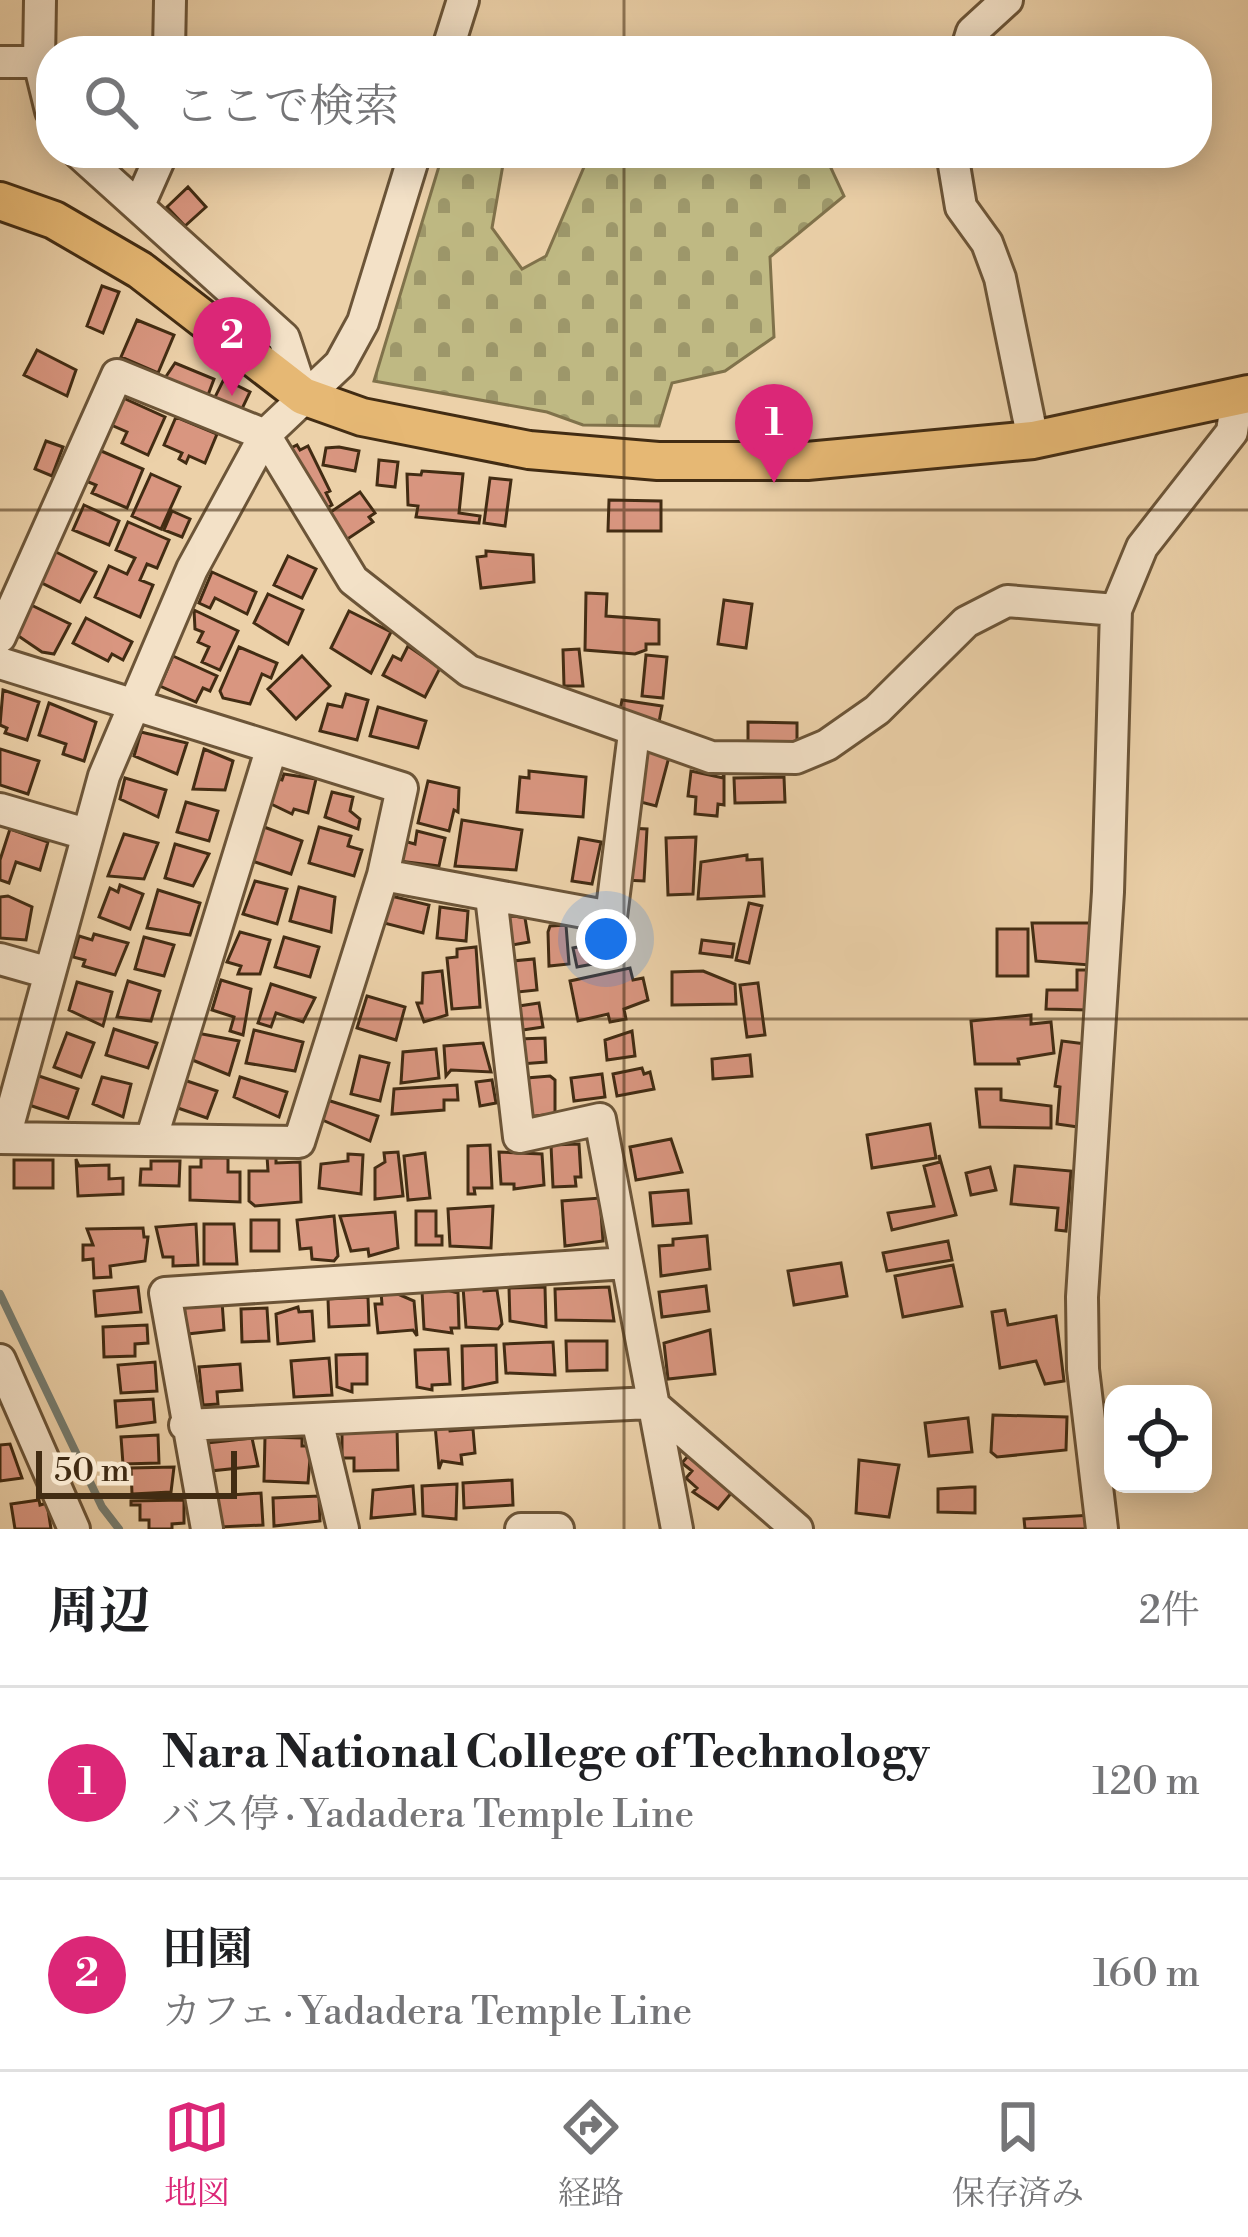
<!DOCTYPE html>
<html lang="ja">
<head>
<meta charset="utf-8">
<style>
  body { margin:0; font-family:"Libre Bodoni","Noto Serif JP",serif; background:#f6f6f6; color:#202124 }
  .controls { position:absolute; right:36px; bottom:36px; display:grid; overflow:hidden; border-radius:24px; box-shadow:0 6px 30px #0003 }
  .controls button { width:108px; height:108px; display:grid; place-items:center; padding:0; border:0; border-bottom:3px solid #e0e0e0; background:#fff; color:#202124; font:60px sans-serif }
  .scale { position:absolute; left:36px; bottom:30px; width:201px; box-sizing:border-box; padding-left:12px; border:6px solid #422c13; border-top:0; font-size:33px; line-height:42px; white-space:nowrap; color:#422c13; -webkit-text-stroke:9px #f3e1c7; paint-order:stroke }
  .you { position:absolute; left:606px; top:939px; width:42px; height:42px; margin:-30px; border:9px solid #fff; border-radius:50%; background:#1a73e8; box-shadow:0 0 0 18px #1a73e833 }
  .badge { display:grid; place-items:center; width:78px; height:78px; border-radius:50%; background:#db2777; color:#fff; font-size:39px; font-weight:700 }
  .pin { position:absolute; translate:-50% -99px; filter:drop-shadow(0 3px 6px #0008) }
  .pin::after { content:''; position:absolute; top:63px; width:42px; height:36px; background:inherit; clip-path:polygon(0 0,100% 0,50% 100%) }
  .list { margin:0; padding:0; list-style:none }
  h2 { display:flex; justify-content:space-between; align-items:center; height:156px; margin:0; padding:0 48px; font-size:51px }
  h2 small { font-size:39px; font-weight:400; color:#757577 }
  .list li { display:grid; grid-template-columns:78px 1fr auto; gap:36px; align-items:center; box-sizing:border-box; height:192px; padding:0 48px; border-top:3px solid #e0e0e0 }
  .list b { display:block; font-size:45px; white-space:nowrap }
  .list p { margin:0; font-size:39px; white-space:nowrap; color:#757577 }
  .list em { font-size:39px; font-style:normal; color:#757577 }
  .icon { flex:none; width:66px; height:66px; fill:none; stroke:currentColor; stroke-width:2; stroke-linecap:round; stroke-linejoin:round }
  .map { position:relative; flex:none; width:1248px; height:1529px; overflow:hidden }
  .search { position:absolute; background:#fff; box-shadow:0 6px 30px #0003; left:36px; right:36px; top:36px; height:132px; display:flex; align-items:center; gap:30px; box-sizing:border-box; padding:0 42px; border-radius:48px; color:#757577; font-size:45px }
  .sheet { height:540px; background:#fff }
  nav { display:flex; justify-content:space-around; align-items:center; box-sizing:border-box; height:168px; border-top:3px solid #e0e0e0; background:#fff; font-size:33px; color:#757577 }
  nav a { display:grid; justify-items:center; gap:6px }
  nav .on { color:#db2777 }
  .map>svg:first-child { display:block }
  .cemetery { fill:url(#cemetery-stones); stroke:#80724b; stroke-width:3 }
  .lines { fill:none; stroke-linecap:round; stroke-linejoin:round }
  .stream { stroke:#777e72; stroke-width:8 }
  .building { fill:#d99680; stroke:#422c13; stroke-width:3 }
  .minor-casing { stroke:#6c5538; stroke-width:36 }
  .major-casing { stroke:#422c13; stroke-width:42 }
  .minor { stroke:#f3e1c7; stroke-width:30 }
  .major { stroke:#e6b874; stroke-width:36 }
  .grid { fill:none; stroke:#422c13; stroke-width:3; stroke-opacity:0.55 }
</style>
</head>
<body>
<div class="map">
<svg width="1248" height="1529" viewBox="0 0 1248 1529">
  <defs>
    <pattern id="cemetery-stones" width="16" height="16" patternUnits="userSpaceOnUse" patternTransform="scale(3)"><rect width="16" height="16" fill="#bfb983"/><path d="M2 7V4a2 2 0 0 1 4 0v3zM10 15v-3a2 2 0 0 1 4 0v3z" fill="#9d976a"/></pattern>
  </defs>
  <rect width="100%" height="100%" fill="#ecd1a9"/>
  <filter id="stains"><feTurbulence type="fractalNoise" baseFrequency=".00167" numOctaves="4"/><feColorMatrix values="0 0 0 0 .2 0 0 0 0 .09 0 0 0 0 .02 0 0 0 .5 -.17"/></filter>
  <radialGradient id="worn" r=".72"><stop offset=".6" stop-color="#630" stop-opacity="0"/><stop offset="1" stop-color="#630" stop-opacity=".3"/></radialGradient>
  <path class="cemetery" d="M443 153H505L492 228 522 269 546 256 590 153H824L844 196 770 257 774 337 725 371 672 383 659 426 583 425 547 412 374 381Z"/>
  <g class="lines">
    <path class="stream" d="M0 1294 102 1507 119 1529"/>
  </g>
  <path class="building" d="M188 187 206 207 185 226 167 207Z
    M102 286 119 292 103 333 87 326Z
    M137 320 174 335 158 373 121 357Z
    M37 350 76 370 67 396 24 375Z
    M175 363 214 379 208 395 165 378Z
    M224 379 250 392 240 413 214 399Z
    M121 397 165 417 148 455 122 443 127 432 109 424Z
    M176 417 217 434 205 463 189 456 186 463 179 459 182 453 164 445Z
    M46 441 63 447 52 476 35 469Z
    M297 445 300 450 308 446 330 491 326 493 332 505 318 513 287 450Z
    M92 447 143 469 127 508 92 493 96 485 86 481Z
    M339 447 359 451 355 471 323 465 326 448Z
    M379 460 398 462 395 487 377 485Z
    M422 471 463 474 459 513 480 516 479 523 416 517 418 506 408 505 407 474 421 475Z
    M151 474 180 487 161 529 132 516Z
    M490 478 511 480 505 526 484 523Z
    M360 492 375 513 369 517 373 522 340 544 322 518Z
    M609 500 661 501V531H608Z
    M84 505 119 521 109 545 73 530Z
    M172 511 190 519 182 537 164 530Z
    M128 522 169 540 157 568 147 564 140 580 153 585 140 617 95 597 109 566 127 574 135 558 116 550Z
    M52 550 96 572 80 602 36 580Z
    M486 551 533 555 534 582 481 588 477 557 486 556Z
    M288 556 316 569 302 598 274 585Z
    M212 572 256 592 247 614 215 598 210 608 199 603Z
    M586 593 607 594 606 616 659 620V644H646V650L635 654 585 650Z
    M268 594 303 610 288 644 254 623Z
    M724 600 752 604 746 648 718 644Z
    M25 602 70 624 54 654 42 652 14 633Z
    M194 610 238 631 220 670 202 662 209 647 198 642 203 632 195 629Z
    M349 611 391 632 371 673 331 648Z
    M86 618 132 642 123 660 112 654 108 661 73 643Z
    M408 646 440 668 425 697 383 675 393 656 401 660Z
    M239 647 277 663 271 678 262 674 250 704 223 698 220 691Z
    M579 649 583 686H564L563 650Z
    M646 655 667 657 663 698 642 696Z
    M173 656 217 676 210 691 203 688 196 702 160 686Z
    M302 656 330 686 296 719 268 689Z
    M3 690 39 702 27 740 5 733 7 728 0 725Z
    M346 694 368 700 357 740 320 731 328 704 342 707Z
    M622 700 662 706 659 722 619 716Z
    M49 703 96 722 84 761 63 754 66 744 39 735Z
    M378 707 426 721 418 748 370 736Z
    M748 722 797 723V744L748 743Z
    M141 732 187 743 177 774 134 756Z
    M0 749 39 761 28 794 0 785Z
    M204 749 233 761 225 790 193 789Z
    M642 749 669 757 656 806 629 799Z
    M724 770V805L718 804 717 816 695 814 696 797 688 796 691 771 723 778Z
    M529 771 586 777 583 817 517 812 520 777 529 778Z
    M284 774 316 779 308 813 294 809 292 814 269 803 275 778 282 780Z
    M784 777 785 802 735 803 734 778Z
    M125 778 166 790 158 817 120 799Z
    M428 781 459 788 458 812 454 810 449 831 418 823Z
    M332 792 353 797 350 811 360 819 358 829 325 817Z
    M186 802 218 811 209 841 177 832Z
    M462 820 522 830 516 870 455 866Z
    M264 827 302 841 291 874 252 861Z
    M319 827 351 836 348 846 362 850 354 876 309 863Z
    M627 828 647 829 644 881 624 880Z
    M10 829 48 842 40 870 16 862 9 883 0 880V860Z
    M417 831 445 838 439 866 399 861 404 841 415 844Z
    M124 834 158 843 144 879 108 876Z
    M696 837 693 894 668 895 666 838Z
    M579 838 601 842 592 884 572 881Z
    M175 844 209 854 193 886 165 878Z
    M747 855V860L762 859 764 896 698 899 701 862Z
    M255 881 287 889 277 924 243 914Z
    M120 885 143 894 130 929 99 917 110 888 118 892Z
    M299 887 335 897 331 932 290 921Z
    M158 890 200 903 190 935 147 928Z
    M8 896 32 907 26 940 0 938V897Z
    M391 896 429 905 423 933 384 923Z
    M749 903 762 906 749 963 736 960Z
    M440 907 468 911 466 941 437 938Z
    M514 916 525 918 529 942 501 947 507 917Z
    M1032 923H1090V965L1036 961Z
    M566 925 569 964 549 966 548 932 550 926Z
    M592 928 593 934 603 932 614 960 577 967 573 948 583 946 580 930Z
    M997 929H1028V976H997Z
    M240 932 270 940 260 974H238L241 966 227 962Z
    M94 934 128 943 115 975 83 966 85 960 73 957 79 936 92 940Z
    M144 937 174 945 164 976 135 969Z
    M284 937 319 947 310 977 275 967Z
    M702 940 734 944 732 957 700 953Z
    M476 947 480 1007 452 1009 447 958 457 957V949Z
    M534 959 537 990 507 993 513 961Z
    M630 968 633 980 643 978 648 1000 624 1009 626 1019 610 1022 608 1014 578 1021 570 981Z
    M1077 970H1090L1089 1010 1046 1009 1047 990H1077Z
    M442 971 447 1015 424 1022 417 1003H422L423 973Z
    M703 971 735 984 736 1004 672 1005V972Z
    M221 980 251 989 243 1035 230 1031 234 1017 212 1010Z
    M128 981 160 991 151 1021 117 1017Z
    M77 982 112 992 103 1026 69 1010Z
    M758 983 765 1035 747 1037 740 985Z
    M271 984 315 998 303 1022 276 1013 271 1027 258 1023Z
    M367 996 405 1007 396 1040 357 1028Z
    M539 1003 543 1027 516 1031 512 1007Z
    M1031 1015V1024L1051 1022 1054 1053 1018 1059 1019 1064H975L971 1021Z
    M114 1029 157 1043 148 1068 106 1055Z
    M254 1030 303 1042 295 1071 246 1063Z
    M632 1031 635 1056 607 1060 605 1040Z
    M67 1033 94 1043 81 1077 54 1067Z
    M197 1033 239 1041 229 1075 190 1059Z
    M545 1038 546 1062 521 1064 519 1039Z
    M1062 1041 1086 1044 1078 1127 1057 1124 1060 1087 1055 1086Z
    M483 1043 491 1072 451 1070 446 1076 444 1046Z
    M436 1049 439 1078 401 1083 403 1052Z
    M750 1055 752 1076 713 1079 712 1059Z
    M360 1056 389 1063 380 1101 351 1094Z
    M642 1068 644 1074 650 1072 654 1089 617 1096 613 1074Z
    M602 1074 605 1097 574 1101 571 1078Z
    M36 1075 78 1089 68 1118 26 1104Z
    M550 1076 555 1080V1114L525 1117 527 1078Z
    M102 1077 131 1084 123 1117 93 1104Z
    M240 1077 287 1092 279 1117 234 1097Z
    M184 1080 217 1091 207 1118 175 1107Z
    M492 1080 496 1103 480 1106 476 1082Z
    M457 1085 458 1100H444V1110L392 1114 394 1089Z
    M976 1089H1001V1100L1051 1106V1128L980 1127Z
    M324 1099 378 1116 370 1141 318 1118Z
    M930 1124 936 1158 872 1168 867 1135Z
    M671 1139 682 1172 636 1180 630 1147Z
    M579 1144 581 1177H575L576 1186 553 1187 551 1145Z
    M490 1145 492 1188H474L475 1194H468V1146Z
    M398 1152 403 1196 375 1199V1168L385 1162 384 1153Z
    M499 1152 542 1154 544 1185 514 1189V1184H501Z
    M425 1153 430 1198 408 1200 404 1156Z
    M348 1154 363 1155 361 1194 319 1188 321 1164 348 1161Z
    M939 1155 956 1215 892 1230 888 1213 934 1206 924 1166 940 1162Z
    M267 1156H276V1163L300 1162 301 1202 255 1206 249 1201V1171H268Z
    M201 1158H228V1172H240V1202L190 1200V1167H201Z
    M76 1159 79 1166 109 1165V1179L123 1178V1194L78 1196Z
    M14 1160H53V1188H14Z
    M151 1161H180L179 1186 140 1185 141 1169H151Z
    M1015 1166 1071 1171 1066 1231 1056 1230 1058 1208 1011 1204Z
    M990 1167 996 1190 971 1195 966 1173Z
    M688 1190 691 1223 653 1226 650 1193Z
    M600 1198 603 1241 565 1246 562 1201Z
    M493 1206 491 1248 450 1246 448 1209Z
    M416 1211H436V1236H442V1245H416Z
    M395 1212 398 1248 369 1256 368 1249 351 1251 340 1216Z
    M334 1216 338 1256 334 1261 312 1259 311 1248 300 1249 297 1220Z
    M251 1220H279V1251H251Z
    M196 1224 198 1265 173 1266V1257H163L156 1227Z
    M204 1224H234L237 1264H204Z
    M143 1228 144 1237H148L145 1261 110 1266 111 1277 94 1278 93 1259 83 1260V1245H93L87 1229Z
    M707 1236 710 1269 661 1276 659 1246 673 1245V1239Z
    M948 1241 952 1260 887 1271 883 1253Z
    M841 1263 847 1296 794 1305 788 1271Z
    M953 1265 962 1306 903 1317 895 1276Z
    M484 1286V1291L497 1290 502 1324 498 1329 466 1327 463 1287Z
    M706 1286 709 1311 662 1317 659 1292Z
    M138 1287 141 1312 96 1316 94 1291Z
    M545 1287 546 1327 510 1321 509 1288Z
    M609 1287 614 1321 556 1320 555 1289Z
    M447 1290 458 1293 459 1328H451L452 1333 424 1329 422 1291Z
    M391 1291 414 1301 417 1336 413 1330 378 1333 375 1304H382L381 1292Z
    M368 1297 369 1325 329 1327 328 1299Z
    M222 1301 224 1330 187 1334 184 1304Z
    M298 1307 299 1312 312 1311 314 1341 278 1344 276 1314Z
    M267 1308 269 1341 242 1342 241 1309Z
    M1005 1310 1008 1325 1056 1316 1064 1381 1045 1384 1036 1361 1000 1368 992 1312Z
    M147 1325 148 1343 135 1344V1356L104 1357 103 1327Z
    M710 1330 715 1374 668 1379 664 1343Z
    M566 1341H607V1370L567 1371Z
    M553 1342 555 1375 506 1373 504 1344Z
    M496 1345 497 1382 463 1389 462 1346Z
    M448 1349 450 1384 432 1385V1390L417 1387 415 1350Z
    M367 1354V1384H352V1392L337 1387 336 1355Z
    M329 1358 332 1395 294 1397 291 1361Z
    M155 1362 157 1391 121 1393 118 1365Z
    M240 1364 242 1390 217 1392 218 1404 203 1405 199 1367Z
    M153 1399 155 1422 117 1427 115 1401Z
    M993 1415 1067 1417 1066 1450 997 1457 991 1452Z
    M968 1418 972 1452 929 1456 925 1423Z
    M449 1424 450 1431 473 1429 475 1453 461 1455 462 1464 442 1461 439 1469 435 1425Z
    M378 1428H397L398 1470 354 1471V1458H342V1433Z
    M158 1435 159 1463 123 1464 121 1437Z
    M265 1437 302 1438V1446H311L308 1483 264 1481Z
    M252 1438 258 1466 210 1471 207 1443Z
    M10 1444 22 1478 0 1481V1445Z
    M693 1450 733 1491 718 1509 693 1492 697 1488 686 1478 692 1471 682 1463Z
    M859 1460 899 1465 889 1517 856 1513Z
    M174 1467 171 1492 132 1494 131 1468Z
    M512 1480 513 1505 464 1508 463 1483Z
    M457 1484 456 1519 423 1516 422 1486Z
    M413 1486 415 1514 371 1518 373 1490Z
    M970 1487H975V1513L938 1512V1489Z
    M261 1493 263 1525 220 1527 218 1496Z
    M319 1496 320 1521 274 1526 273 1498Z
    M39 1500 40 1505 47 1503 51 1529H15L11 1504Z
    M184 1500V1523L172 1524V1529H149V1520H140V1505H131V1501Z
    M1092 1515V1529H1025L1024 1519Z"/>
  <g class="lines">
    <g class="minor-casing">
      <path id="minor" d="M40 0 39 62 51 111
        M169 51 170 0
        M447 51 463 0
        M966 51 972 32 1007 0
        M2 62H39
        M79 153 284 338 303 396
        M952 153 961 207 987 243 1000 278 1033 440
        M139 205 162 153
        M0 637 117 375 265 435 353 580 469 671 711 757 796 758 827 745 877 710 966 622 1007 601 1116 610
        M0 663 402 788 383 875 299 1142 0 1138
        M0 809 86 834
        M383 875 611 917 634 733
        M491 896 519 1137 600 1119 677 1529
        M0 959 46 972
        M5 1137 104 776 192 569 265 435 340 364 363 322 415 153
        M151 1140 271 750
        M0 1360 74 1529
        M317 1420 343 1529
        M185 1425 651 1403 797 1529
        M207 1529 165 1293 627 1263
        M521 1529H558
        M1102 1529 1083 1369 1082 1297 1108 892 1116 610 1142 547 1232 432 1237 396"/>
    </g>
    <g class="major-casing">
      <path id="major" d="M0 201 54 220 140 270 303 396 362 417 529 450 658 461H807L1033 440 1248 394"/>
    </g>
    <use href="#minor" class="minor"/>
    <use href="#major" class="major"/>
  </g>
  <path class="grid" d="M624 0V51M624 153V1529M0 510H1248M0 1019H1248"/>
  <rect width="100%" height="100%" filter="url(#stains)"/>
  <rect width="100%" height="100%" fill="url(#worn)"/>
</svg>
<div class="controls">
<button><svg class="icon" aria-label="locate" viewBox="0 0 24 24"><circle cx="12" cy="12" r="6"/><path d="M12 2v4M12 18v4M2 12h4M18 12h4"/></svg></button>
</div>
<div class="scale">50 m</div>
<div class="you"></div>
<div class="pin badge" style="left:774px;top:483px">1</div>
<div class="pin badge" style="left:232px;top:396px">2</div>
<div class="search"><svg class="icon" aria-label="search" viewBox="0 0 24 24"><circle cx="10" cy="10" r="6"/><path d="M15 15l6 6"/></svg>ここで検索</div>
</div>
<section class="sheet">
<h2>周辺<small>2件</small></h2>
<ul class="list">
<li><span class="badge">1</span><div><b>Nara National College of Technology</b><p>バス停 · Yadadera Temple Line</p></div><em>120 m</em></li>
<li><span class="badge">2</span><div><b>田園</b><p>カフェ · Yadadera Temple Line</p></div><em>160 m</em></li>
</ul>
</section>
<nav>
<a class="on"><svg class="icon" aria-label="map" viewBox="0 0 24 24"><path d="M3 6l6-2 6 2 6-2v14l-6 2-6-2-6 2zM9 4v14M15 6v14"/></svg>地図</a>
<a><svg class="icon" aria-label="directions" viewBox="0 0 24 24"><path d="M12 3l9 9-9 9-9-9zM9 14v-3h6M13 9l2 2-2 2"/></svg>経路</a>
<a><svg class="icon" aria-label="saved" viewBox="0 0 24 24"><path d="M7 4h10v16l-5-4-5 4z"/></svg>保存済み</a>
</nav>
</body>
</html>
